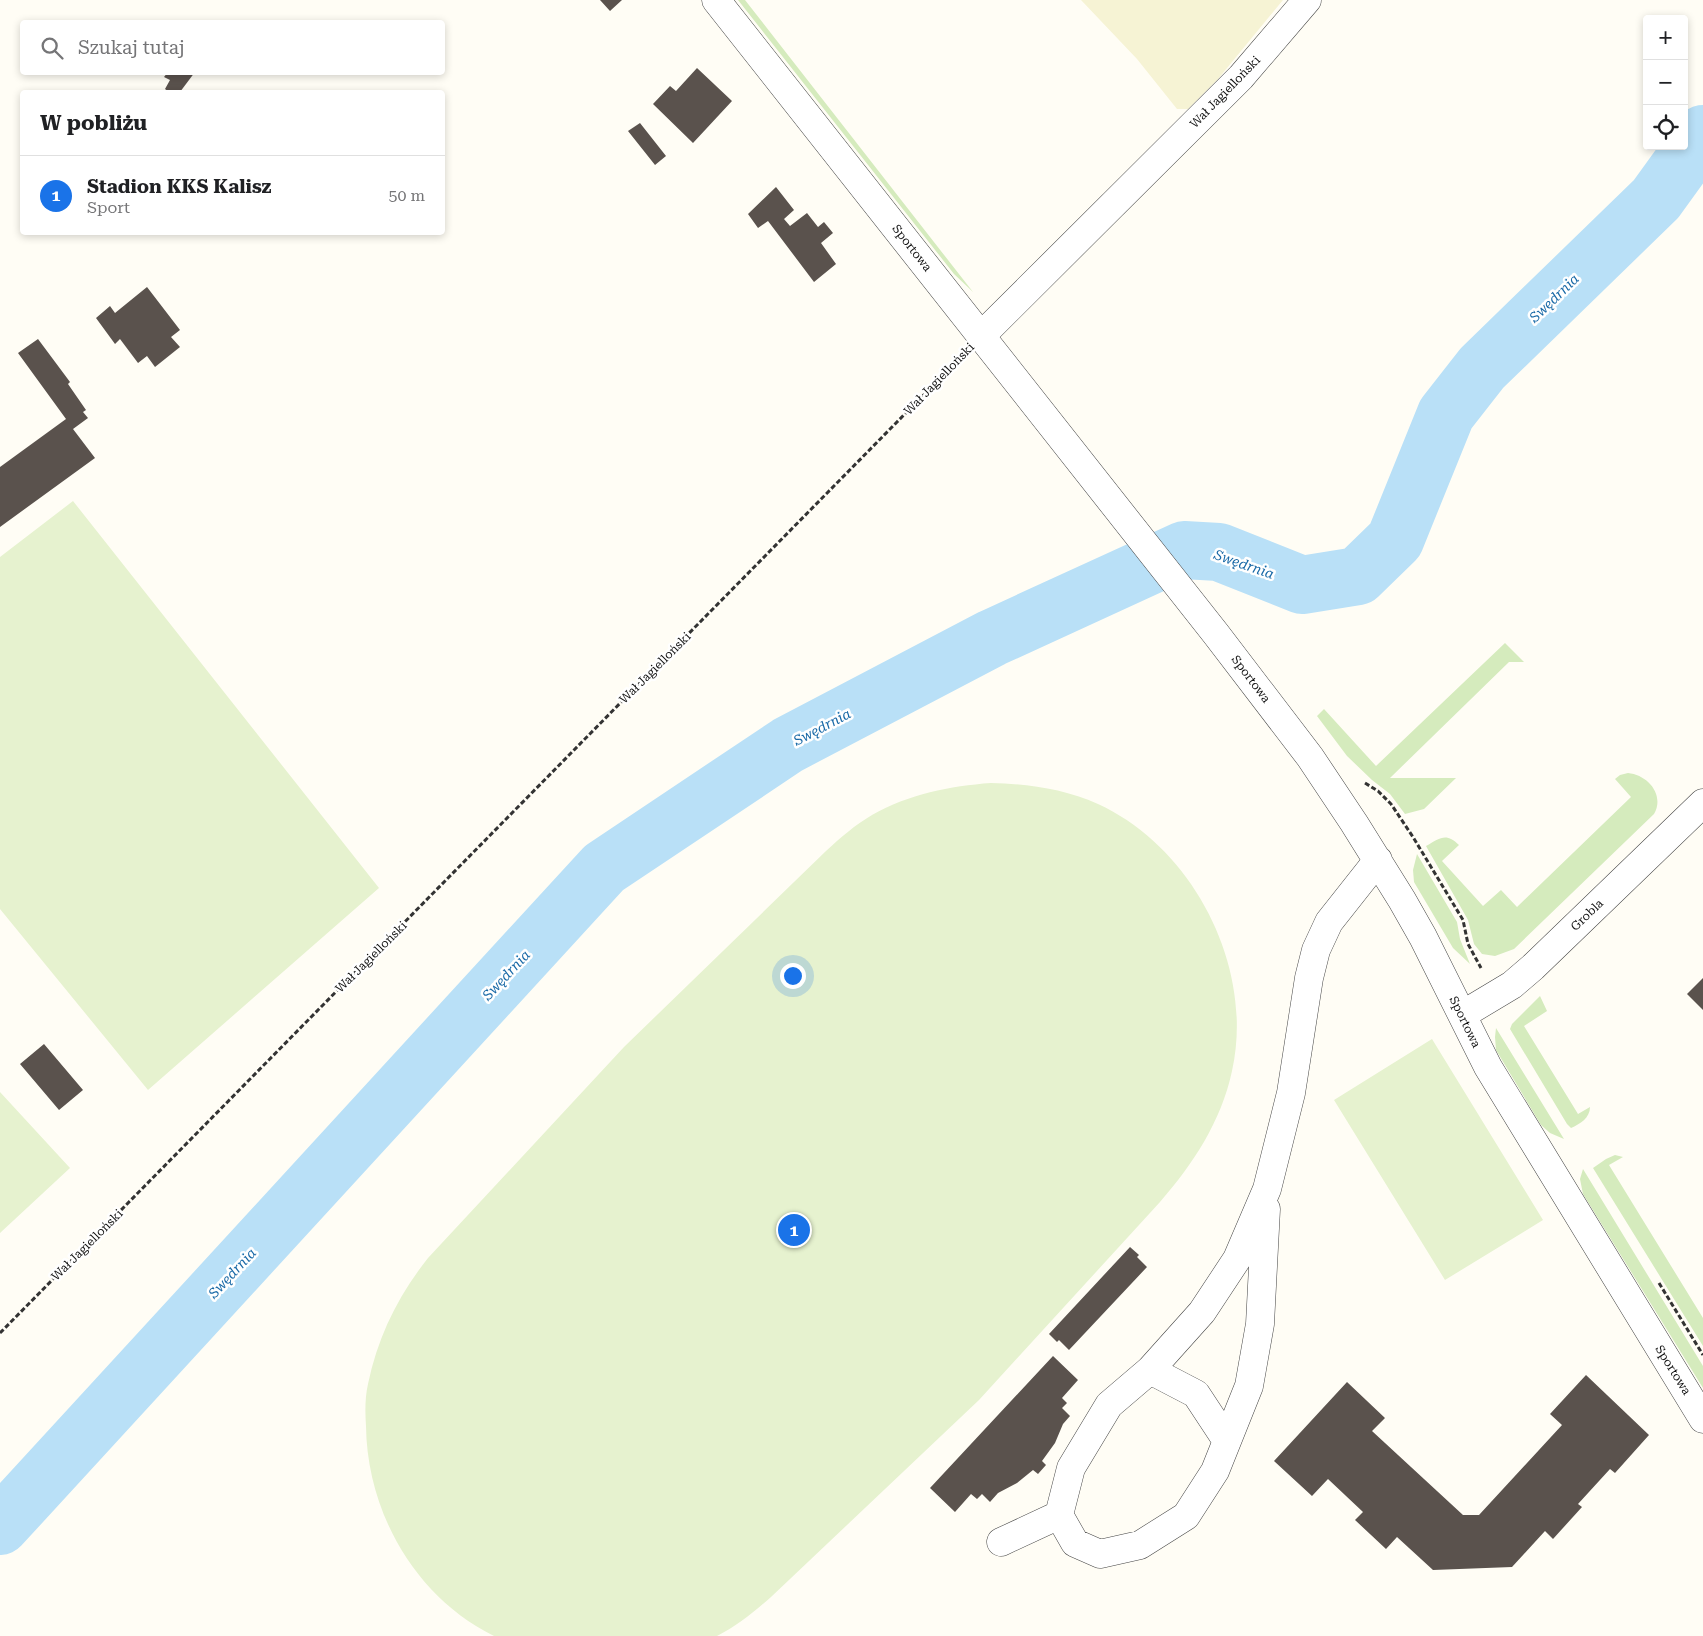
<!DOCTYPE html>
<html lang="pl">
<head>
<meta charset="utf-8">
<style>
  body { margin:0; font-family:"Roboto Serif",serif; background:#f6f6f6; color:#202124 }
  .controls { position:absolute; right:15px; top:15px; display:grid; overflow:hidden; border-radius:5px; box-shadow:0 2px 8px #0003 }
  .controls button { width:45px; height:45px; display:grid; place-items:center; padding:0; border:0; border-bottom:1px solid #e0e0e0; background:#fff; color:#202124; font:25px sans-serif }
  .you { position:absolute; left:792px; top:975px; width:18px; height:18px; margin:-12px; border:4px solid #fff; border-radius:50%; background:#1a73e8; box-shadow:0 0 0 8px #1a73e833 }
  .badge { display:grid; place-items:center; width:32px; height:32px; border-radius:50%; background:#1a73e8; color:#fff; font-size:16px; font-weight:700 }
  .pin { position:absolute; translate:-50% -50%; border:2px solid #fff; box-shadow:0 1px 5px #0006 }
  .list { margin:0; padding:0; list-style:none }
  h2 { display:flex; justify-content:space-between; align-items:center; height:65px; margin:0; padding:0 20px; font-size:21px }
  h2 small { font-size:16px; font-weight:400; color:#757577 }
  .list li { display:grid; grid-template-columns:32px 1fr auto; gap:15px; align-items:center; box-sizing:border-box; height:80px; padding:0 20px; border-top:1px solid #e0e0e0 }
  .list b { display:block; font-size:19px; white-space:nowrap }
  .list p { margin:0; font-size:16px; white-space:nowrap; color:#757577 }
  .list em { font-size:16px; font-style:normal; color:#757577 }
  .icon { flex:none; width:28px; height:28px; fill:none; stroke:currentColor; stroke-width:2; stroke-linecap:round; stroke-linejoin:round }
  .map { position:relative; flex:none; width:1703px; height:1636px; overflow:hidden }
  .search { position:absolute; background:#fff; box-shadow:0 2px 8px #0003; left:20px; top:20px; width:425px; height:55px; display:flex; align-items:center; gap:12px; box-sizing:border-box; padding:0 18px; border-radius:5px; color:#757577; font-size:19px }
  .panel { position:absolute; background:#fff; box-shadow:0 2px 8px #0003; left:20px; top:90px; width:425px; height:145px; border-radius:5px }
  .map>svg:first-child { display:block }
  .farmland { fill:#f6f3d4 }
  .green { fill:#d5ebbd }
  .pitch { fill:#e6f2cf }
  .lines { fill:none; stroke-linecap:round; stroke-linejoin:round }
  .river { stroke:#b9e0f7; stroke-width:58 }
  .building { fill:#5a524d }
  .minor-casing { stroke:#444; stroke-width:29 }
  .path { stroke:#333; stroke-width:3; stroke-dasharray:5 2.5; stroke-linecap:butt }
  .minor { stroke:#fff; stroke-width:28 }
  .labels { text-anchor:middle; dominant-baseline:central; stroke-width:5; stroke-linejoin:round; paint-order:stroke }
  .street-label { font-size:12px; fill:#111; stroke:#fff }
  .water-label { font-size:14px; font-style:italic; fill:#1768a6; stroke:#fff }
</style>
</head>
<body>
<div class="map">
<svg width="1703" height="1636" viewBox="0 0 1703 1636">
  <rect width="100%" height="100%" fill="#fffdf5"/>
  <path class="farmland" d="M1081 0H1283L1218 79 1188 109H1177L1137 59Z"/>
  <path class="green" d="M738 0H745L973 292 954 274Z
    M1505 643 1524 662H1509L1390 778H1456L1424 809 1405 814 1390 794 1372 780 1347 756 1317 716 1324 709 1376 766Z
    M1628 773C1648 775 1665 795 1654 814L1514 949 1495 956 1482 954 1474 944 1468 920 1426 846C1440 838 1446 832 1459 845L1442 861 1483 906 1501 890 1517 907 1631 797 1615 779 1620 775Z
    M1417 854 1457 922 1460 939 1470 964 1453 948 1414 882 1413 870Z
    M1540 996 1547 1011 1524 1026 1578 1114 1590 1107C1590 1118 1580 1124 1571 1128L1567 1124 1510 1029 1512 1024Z
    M1496 1028 1564 1139 1550 1133 1541 1125 1496 1050 1495 1037Z
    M1615 1155 1623 1157 1609 1165 1703 1318V1346L1593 1168 1606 1159Z
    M1583 1169 1703 1366V1388L1583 1194 1580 1179Z"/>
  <path class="pitch" d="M73 501 379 888 148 1090 0 909V557Z
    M991 783C1028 784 1064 789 1098 804 1194 848 1255 968 1232 1071 1221 1122 1193 1164 1160 1202L979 1400 771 1597C754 1612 737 1626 717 1636H494C415 1597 367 1512 366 1426 365 1412 365 1397 368 1384 378 1336 398 1296 428 1258L624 1047 826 851C840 838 855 825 872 815 909 794 950 786 991 783Z
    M1432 1039 1543 1220 1445 1280 1334 1100Z
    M0 1092 70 1168 0 1233Z"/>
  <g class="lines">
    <path class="river" d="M0 1526 604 868 788 745 992 638 1184 550 1219 552 1302 585 1358 576 1395 540 1446 414 1482 368 1656 199 1703 134"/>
  </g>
  <path class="building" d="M600 0H622L610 11Z
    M697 68 732 101 693 143 653 104 670 86 676 91Z
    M168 72H195L180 92H169L165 89 170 80 164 77Z
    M640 123 666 156 655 165 628 131Z
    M776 187 794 210 784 219 790 226 807 213 818 227 824 222 833 233 821 243 836 264 814 282 768 221 758 228 748 214Z
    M147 287 180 330 171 337 180 347 155 367 147 356 138 363 120 339 115 344 96 318 110 306 115 313Z
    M38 339 70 382 68 384 86 410 83 412 88 418 73 429 95 458 0 527V467L66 419 18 353Z
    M1703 978V1010L1687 994Z
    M44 1044 83 1090 59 1110 20 1064Z
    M1130 1247 1139 1255 1137 1257 1147 1267 1069 1350 1059 1340 1057 1342 1049 1334Z
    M1053 1356 1078 1380 1062 1398 1067 1403 1062 1408 1070 1416 1063 1424 1055 1443 1042 1461 1046 1465 1038 1474 1033 1470 1017 1483 998 1493 990 1502 982 1494 977 1499 971 1494 955 1512 930 1488Z
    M1586 1375 1649 1435 1615 1473 1610 1469 1578 1504 1582 1507 1553 1539 1545 1531 1512 1567 1433 1570 1397 1537 1386 1549 1355 1520 1363 1512 1328 1479 1312 1496 1274 1461 1347 1382 1385 1418 1372 1431 1463 1515H1479L1562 1425 1550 1414Z"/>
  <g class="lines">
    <g class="minor-casing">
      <path id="minor" d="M716 0 1216 634 1310 757 1354 823 1402 900 1423 937 1488 1067 1703 1419
        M981 336 1241 77 1307 0
        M1462 1015 1512 985 1533 967 1703 803
        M1150 1370 1196 1394 1227 1441
        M1059 1515 1075 1543 1100 1554 1140 1545 1186 1516 1215 1471 1249 1386 1260 1324 1266 1209
        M1001 1542 1059 1515 1071 1468 1109 1405 1150 1370 1202 1312 1237 1259 1267 1189 1291 1093 1309 978 1316 950 1329 922 1378 860"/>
    </g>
    <path class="path" d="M1365 783 1378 791 1391 804 1413 837 1463 920 1468 944 1481 968
      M1659 1283 1703 1355
      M0 1333 960 358"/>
    <use href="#minor" class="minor"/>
  </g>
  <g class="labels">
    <g class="street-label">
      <text transform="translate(1225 92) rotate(-46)">Wał Jagielloński</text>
      <text transform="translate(912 248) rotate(52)">Sportowa</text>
      <text transform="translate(939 379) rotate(-46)">Wał Jagielloński</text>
      <text transform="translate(655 668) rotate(-45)">Wał Jagielloński</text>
      <text transform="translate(1251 679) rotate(53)">Sportowa</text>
      <text transform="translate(1587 915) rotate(-44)">Grobla</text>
      <text transform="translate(371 957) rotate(-45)">Wał Jagielloński</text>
      <text transform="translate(1465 1022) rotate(64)">Sportowa</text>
      <text transform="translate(87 1245) rotate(-45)">Wał Jagielloński</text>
      <text transform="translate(1673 1370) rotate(58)">Sportowa</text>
    </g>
    <g class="water-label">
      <text transform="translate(1554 298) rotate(-44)">Swędrnia</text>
      <text transform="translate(1244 564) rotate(19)">Swędrnia</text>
      <text transform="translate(822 727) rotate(-28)">Swędrnia</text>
      <text transform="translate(506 975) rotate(-47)">Swędrnia</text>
      <text transform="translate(232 1273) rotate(-47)">Swędrnia</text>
    </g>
  </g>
</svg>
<div class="controls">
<button>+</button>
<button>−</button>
<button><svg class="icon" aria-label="locate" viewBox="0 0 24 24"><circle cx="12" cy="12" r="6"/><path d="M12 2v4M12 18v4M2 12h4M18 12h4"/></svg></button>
</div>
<div class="you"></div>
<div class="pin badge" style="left:794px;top:1230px">1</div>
<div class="search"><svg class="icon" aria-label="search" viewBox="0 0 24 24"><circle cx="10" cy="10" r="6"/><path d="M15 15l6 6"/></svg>Szukaj tutaj</div>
<section class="panel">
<h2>W pobliżu<small></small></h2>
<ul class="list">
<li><span class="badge">1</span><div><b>Stadion KKS Kalisz</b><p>Sport</p></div><em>50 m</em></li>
</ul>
</section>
</div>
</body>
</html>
